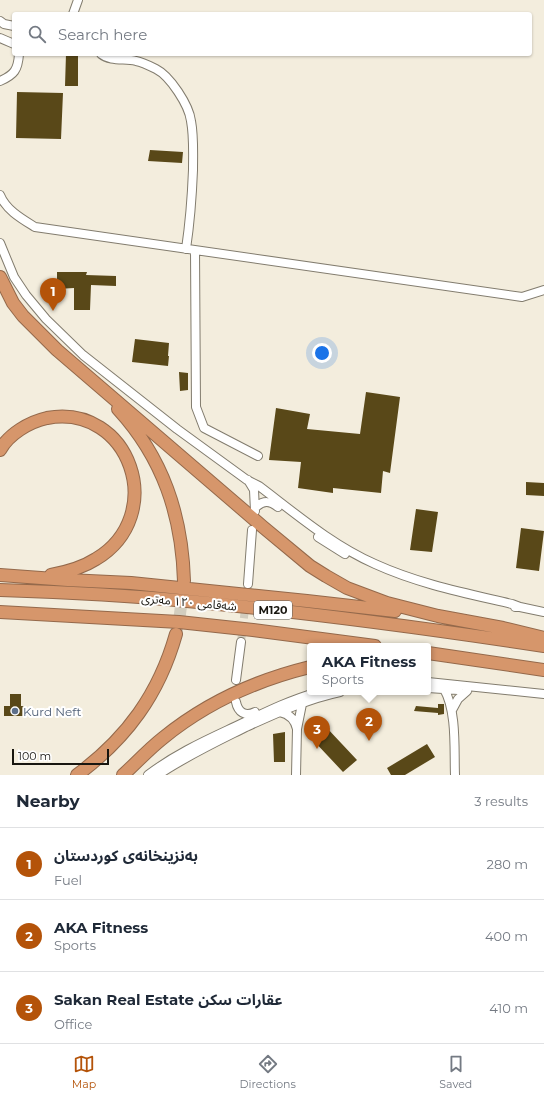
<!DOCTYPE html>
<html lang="en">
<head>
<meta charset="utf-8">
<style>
  body { margin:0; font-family:Montserrat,"Noto Sans Arabic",sans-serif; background:#f2f2f3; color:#1f2937 }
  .scale { position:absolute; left:12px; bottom:10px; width:97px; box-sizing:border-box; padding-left:4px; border:2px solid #181610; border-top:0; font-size:11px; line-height:14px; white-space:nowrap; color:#181610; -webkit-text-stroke:3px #fff; paint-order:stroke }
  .you { position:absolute; left:322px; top:353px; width:14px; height:14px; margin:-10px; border:3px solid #fff; border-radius:50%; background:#1a73e8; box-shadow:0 0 0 6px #1a73e833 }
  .badge { display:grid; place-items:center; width:26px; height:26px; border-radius:50%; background:#b45309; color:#fff; font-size:13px; font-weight:700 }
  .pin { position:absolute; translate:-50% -33px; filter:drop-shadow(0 1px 2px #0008) }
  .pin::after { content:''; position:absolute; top:21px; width:14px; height:12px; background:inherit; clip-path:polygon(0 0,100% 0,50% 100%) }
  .popup { position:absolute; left:307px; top:643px; width:124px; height:52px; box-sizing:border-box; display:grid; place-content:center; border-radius:4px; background:#fff; filter:drop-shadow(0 1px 3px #0005); font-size:13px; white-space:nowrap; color:#747a83 }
  .popup b { font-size:15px; color:#1f2937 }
  .popup::after { content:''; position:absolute; left:50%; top:100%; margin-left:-8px; border:8px solid transparent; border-top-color:#fff }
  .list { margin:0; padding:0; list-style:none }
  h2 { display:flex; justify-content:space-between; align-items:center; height:52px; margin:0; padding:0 16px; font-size:17px }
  h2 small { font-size:13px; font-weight:400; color:#747a83 }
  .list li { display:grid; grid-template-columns:26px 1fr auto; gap:12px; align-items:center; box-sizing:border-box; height:72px; padding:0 16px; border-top:1px solid #e0e1e3 }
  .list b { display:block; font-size:15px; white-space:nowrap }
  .list p { margin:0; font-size:13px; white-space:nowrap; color:#747a83 }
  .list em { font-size:13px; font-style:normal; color:#747a83 }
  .icon { flex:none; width:22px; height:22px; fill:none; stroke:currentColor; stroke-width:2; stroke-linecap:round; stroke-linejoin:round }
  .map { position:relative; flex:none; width:544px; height:775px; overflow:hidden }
  .search { position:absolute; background:#fff; box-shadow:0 1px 3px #0004; left:12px; right:12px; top:12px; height:44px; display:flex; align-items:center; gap:10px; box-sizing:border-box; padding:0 14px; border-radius:4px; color:#747a83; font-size:15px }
  .sheet { height:268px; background:#fff }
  nav { display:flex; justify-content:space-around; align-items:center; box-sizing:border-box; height:56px; border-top:1px solid #e0e1e3; background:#fff; font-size:11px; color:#747a83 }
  nav a { display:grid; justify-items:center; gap:2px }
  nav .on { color:#b45309 }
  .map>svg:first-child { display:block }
  .building { fill:#594818 }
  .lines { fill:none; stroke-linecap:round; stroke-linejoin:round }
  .minor-tunnel { stroke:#d2cdbe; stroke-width:8; stroke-dasharray:8 4; stroke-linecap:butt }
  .highway-tunnel { stroke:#d2cdbe; stroke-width:12; stroke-dasharray:12 6; stroke-linecap:butt }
  .minor-casing { stroke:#827c6e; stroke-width:10 }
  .highway-casing { stroke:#94694b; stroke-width:14 }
  .minor { stroke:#fff; stroke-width:8 }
  .highway { stroke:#d6966b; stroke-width:12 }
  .service-dot { fill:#5c6f8a; stroke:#fff; stroke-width:1.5 }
  .labels { text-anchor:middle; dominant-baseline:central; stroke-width:4; stroke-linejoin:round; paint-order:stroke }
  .shield { fill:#fff; stroke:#5d5c58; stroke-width:1 }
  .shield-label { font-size:11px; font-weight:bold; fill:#181610 }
  .street-label { font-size:12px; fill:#181610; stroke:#fff }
  .service-label { font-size:12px; fill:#4e5e75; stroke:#fff; text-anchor:start }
</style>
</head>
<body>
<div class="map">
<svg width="544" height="775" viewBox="0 0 544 775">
  <rect width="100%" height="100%" fill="#f3eddd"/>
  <path class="building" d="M66 54H78V86H65Z
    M17 92 63 93 61 139 16 138Z
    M150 150 183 152 182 163 148 161Z
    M57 272H87L86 275 116 276V286L91 285 90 310H74V288L57 289Z
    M135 339 169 343 168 356H169L168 366 132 362Z
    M179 372 188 373V390L180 391Z
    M366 392 400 397 390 473 383 471 381 493 333 488V493L298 488 301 462 269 460 276 408 310 414 307 429 360 434Z
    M526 482 544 483V496L526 495Z
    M416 509 438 512 432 552 410 550Z
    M521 528 544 531 539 571 516 568Z
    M10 694H21V706H25V716H4V706H10Z
    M438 704H444V714L438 715V713L414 711 416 706 438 708Z
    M326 727 357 760 343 772 312 739Z
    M285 732V762H274L273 734Z
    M427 744 435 757 405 775H391L387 768Z"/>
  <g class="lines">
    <path class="minor-tunnel" d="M241 642 248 584"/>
    <path class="highway-tunnel" d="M176 634 180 614 183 590"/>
    <g class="minor-casing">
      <path id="minor" d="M73 14 78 0
        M0 21 4 24 14 26
        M0 38 14 44
        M101 54C111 62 125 58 136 61 142 62 150 66 156 69 170 76 189 105 191 121 194 137 193 154 193 170 192 196 190 222 186 249
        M0 81C14 75 18 70 19 54
        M0 195C6 210 22 219 35 227L522 297 544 290
        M0 243 14 277 26 295 46 319 83 355 177 429 247 480 259 486C296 514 332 545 375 564 419 584 465 593 512 604L520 607
        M195 250 196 407 204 428 258 456
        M248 480 254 490 255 511
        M256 507C264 500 270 501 278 507
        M318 537 345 554
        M248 584 252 530
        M515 607H520L544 612
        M236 680 241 642
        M428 682 544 694
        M428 688 458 690
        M444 689C457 711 454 750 455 775
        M236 702C238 712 245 717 255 712
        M452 710 458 699 467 691
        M280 712C289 714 295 719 297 729
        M148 775C173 756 200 743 228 730 258 716 286 701 318 692
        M158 775C186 756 216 742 246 727 277 713 307 699 340 692
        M296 775 297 729 302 704"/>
    </g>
    <g class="highway-casing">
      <path id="highway" d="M0 277 13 303 23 316 57 350 263 527 310 566 326 576 347 588 387 603 438 616 503 628 544 638
        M118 409C163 458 182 515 184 581
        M0 450C9 434 29 422 47 418 130 403 169 515 96 559 82 568 67 572 51 575
        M0 575 68 580 131 583 307 601 395 611
        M0 590C62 592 125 595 187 601 307 612 425 628 544 646
        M0 612 179 622 253 630 375 646
        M428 653 544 670
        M77 775C127 738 159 694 176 634
        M123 775C136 763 149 749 163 738 206 703 257 680 310 667"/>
    </g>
    <use href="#minor" class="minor"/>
    <use href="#highway" class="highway"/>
  </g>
  <circle class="service-dot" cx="15" cy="711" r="4"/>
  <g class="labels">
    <rect class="shield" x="254" y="601" width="38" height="18" rx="3"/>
    <g class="shield-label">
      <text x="273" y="610">M120</text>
    </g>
    <g class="street-label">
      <text transform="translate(189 602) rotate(5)">شەقامی ١٢٠ مەتری</text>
    </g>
    <g class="service-label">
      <text x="23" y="711">Kurd Neft</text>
    </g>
  </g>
</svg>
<div class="scale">100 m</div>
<div class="you"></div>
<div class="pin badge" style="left:53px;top:311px">1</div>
<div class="pin badge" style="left:369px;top:741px">2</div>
<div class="popup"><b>AKA Fitness</b>Sports</div>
<div class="pin badge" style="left:317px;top:749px">3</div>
<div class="search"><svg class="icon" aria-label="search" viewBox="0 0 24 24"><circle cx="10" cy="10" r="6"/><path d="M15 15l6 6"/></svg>Search here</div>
</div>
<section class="sheet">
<h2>Nearby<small>3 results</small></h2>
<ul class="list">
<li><span class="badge">1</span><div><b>بەنزینخانەی کوردستان</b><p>Fuel</p></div><em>280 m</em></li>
<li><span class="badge">2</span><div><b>AKA Fitness</b><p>Sports</p></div><em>400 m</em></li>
<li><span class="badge">3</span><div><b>Sakan Real Estate عقارات سكن</b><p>Office</p></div><em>410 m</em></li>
</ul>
</section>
<nav>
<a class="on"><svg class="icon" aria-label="map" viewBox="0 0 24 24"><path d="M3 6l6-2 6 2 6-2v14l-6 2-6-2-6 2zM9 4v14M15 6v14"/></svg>Map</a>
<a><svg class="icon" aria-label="directions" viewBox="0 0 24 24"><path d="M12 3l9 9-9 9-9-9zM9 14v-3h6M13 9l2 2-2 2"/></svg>Directions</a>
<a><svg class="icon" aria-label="saved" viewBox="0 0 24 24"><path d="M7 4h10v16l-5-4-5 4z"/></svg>Saved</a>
</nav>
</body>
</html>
